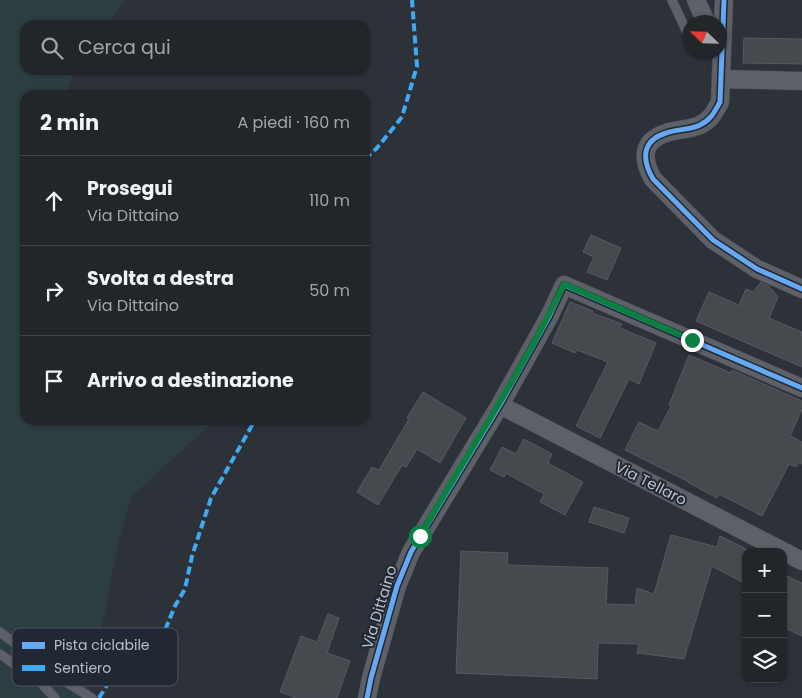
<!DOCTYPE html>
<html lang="it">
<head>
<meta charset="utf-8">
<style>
  body { margin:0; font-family:Poppins,sans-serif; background:#2e3236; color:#f1f3f6 }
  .controls { position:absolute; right:15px; bottom:15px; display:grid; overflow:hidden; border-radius:10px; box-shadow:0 1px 4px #0004 }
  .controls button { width:45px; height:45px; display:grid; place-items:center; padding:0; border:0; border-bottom:1px solid #3f4347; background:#22262a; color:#f1f3f6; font:25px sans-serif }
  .compass { position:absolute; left:682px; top:15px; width:45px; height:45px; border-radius:50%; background:#22262a; box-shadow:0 1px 4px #0004; rotate:293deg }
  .stop { position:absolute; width:15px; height:15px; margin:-11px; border:4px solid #0b8043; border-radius:50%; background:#fff }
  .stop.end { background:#0b8043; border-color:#fff; box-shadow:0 1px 5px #0008 }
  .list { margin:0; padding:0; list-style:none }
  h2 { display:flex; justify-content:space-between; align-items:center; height:65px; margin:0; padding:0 20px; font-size:21px }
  h2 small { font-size:16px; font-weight:400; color:#a2a5a8 }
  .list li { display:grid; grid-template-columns:32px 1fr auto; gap:15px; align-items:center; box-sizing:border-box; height:90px; padding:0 20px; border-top:1px solid #3f4347 }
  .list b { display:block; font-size:19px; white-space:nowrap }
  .list p { margin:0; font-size:16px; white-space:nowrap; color:#a2a5a8 }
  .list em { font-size:16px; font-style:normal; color:#a2a5a8 }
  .icon { flex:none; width:28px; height:28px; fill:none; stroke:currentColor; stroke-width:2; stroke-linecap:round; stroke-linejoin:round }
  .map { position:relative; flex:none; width:802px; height:698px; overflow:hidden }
  .search { position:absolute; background:#22262a; box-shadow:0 1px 4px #0004; left:20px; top:20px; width:350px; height:55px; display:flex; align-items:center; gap:12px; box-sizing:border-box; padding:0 18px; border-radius:15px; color:#a2a5a8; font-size:19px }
  .panel { position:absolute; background:#22262a; box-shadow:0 1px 4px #0004; left:20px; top:90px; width:350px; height:335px; border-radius:15px }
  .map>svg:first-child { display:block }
  .green { fill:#2d3e40 }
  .building { fill:#454a4f; stroke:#555a60 }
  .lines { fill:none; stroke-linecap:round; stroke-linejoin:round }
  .lane-casing { stroke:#494d51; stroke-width:10 }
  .street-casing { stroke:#494d51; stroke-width:19 }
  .lane { stroke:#5d6066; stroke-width:9 }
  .street { stroke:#5d6066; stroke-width:18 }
  .quiet { stroke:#3fa9f5; stroke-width:4; stroke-dasharray:8 4; stroke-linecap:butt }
  .cycleway-casing { stroke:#212833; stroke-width:8 }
  .cycleway { stroke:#66a8f1; stroke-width:5 }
  .route { stroke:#0b8043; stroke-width:6 }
  .labels { text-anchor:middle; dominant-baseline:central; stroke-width:4; stroke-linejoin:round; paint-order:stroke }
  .street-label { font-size:15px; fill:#b8bfc8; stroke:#212833 }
  .key { fill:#212833; stroke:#4e5560; stroke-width:1 }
  .key-label { font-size:14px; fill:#b8bfc8 }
</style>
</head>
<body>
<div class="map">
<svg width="802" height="698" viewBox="0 0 802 698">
  <rect width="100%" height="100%" fill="#2d3238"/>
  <path class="green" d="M0 0H125L106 25H25V70H76L64 95H25V420H215L131 497 118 544 88 698H0Z"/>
  <path class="building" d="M744 38 802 39V64L743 63Z
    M591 235 621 248 607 280 587 272 594 257 583 252Z
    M761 282 769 286 778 297 769 318 802 332V367L696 321 709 292 739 305 746 289 753 292Z
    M570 302 593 311 592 313 622 324 620 328 656 343 639 384 629 379 600 438 576 426 608 362 577 350 575 353 552 343Z
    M689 355 731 373 732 370 802 401V409L790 436 802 442V464L798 462 796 467 789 464 762 516 719 494 717 498 689 483V482L625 450 639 422 658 431 671 406 669 405Z
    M423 392 466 418 440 463 417 449 406 467 402 465 378 505 357 492 372 467 379 470 409 419 407 418Z
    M524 439 552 454 548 463 583 482 565 515 540 502 544 494 506 473 504 477 490 470 502 447 516 454Z
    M594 507 629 518 624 533 589 522Z
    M671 535 717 547 720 536 746 549V584L712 566 684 659 637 653 639 644 598 643 597 679 456 673 461 551 508 553 507 565 608 568 606 604 635 605 637 588 654 594Z
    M783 574 802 583V636L783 627Z
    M328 614 339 618 327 653 350 661 337 698H296L280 692 301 636 317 642Z"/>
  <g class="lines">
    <g class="lane-casing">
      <path id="lane" d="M672 0 690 39
        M702 52H706
        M0 632 69 684 92 698
        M0 654 41 683 55 698"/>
    </g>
    <g class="street-casing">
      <path id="street" d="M696 0 706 22
        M724 0 720 102C715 111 711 120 700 125 690 130 677 129 666 133 641 141 642 160 653 179L713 240 757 269 802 289
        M721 79 802 81
        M500 405 802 561
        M367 698 371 678 397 586 411 552 500 405 549 317 564 285 802 388"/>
    </g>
    <use href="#lane" class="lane"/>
    <use href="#street" class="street"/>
    <path class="quiet" d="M365 159 377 148 402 117 417 66 412 0
      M99 698 110 680 165 630 175 606 185 589 192 556 211 498 255 420"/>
    <g class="cycleway-casing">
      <path id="cycleway" d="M724 0 720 102C715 111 711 120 700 125 690 130 677 129 666 133 641 141 642 160 653 179L713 240 757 269 802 289
        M367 698 371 678 397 586 411 552 500 405 549 317 564 285 802 388"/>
    </g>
    <use href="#cycleway" class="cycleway"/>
  </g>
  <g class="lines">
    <path class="route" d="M420 536C468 452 522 372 564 284L692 340"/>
  </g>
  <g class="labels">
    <g class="street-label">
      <text transform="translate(651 483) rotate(27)">Via Tellaro</text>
      <text transform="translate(379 607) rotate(-73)">Via Dittaino</text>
    </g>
  </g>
  <rect x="12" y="628" width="166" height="58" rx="8" class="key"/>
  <rect x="22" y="642" width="23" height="7" fill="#66a8f1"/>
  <rect x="22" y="665" width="23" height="6" fill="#3fa9f5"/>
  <g class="key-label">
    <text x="54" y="650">Pista ciclabile</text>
    <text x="54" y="673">Sentiero</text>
  </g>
</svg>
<div class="controls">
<button>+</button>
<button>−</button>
<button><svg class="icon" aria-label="layers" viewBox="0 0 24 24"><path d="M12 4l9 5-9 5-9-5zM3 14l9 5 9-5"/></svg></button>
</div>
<svg class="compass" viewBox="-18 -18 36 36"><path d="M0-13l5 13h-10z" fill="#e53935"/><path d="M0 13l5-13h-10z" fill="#a2a5a8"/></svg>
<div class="stop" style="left:420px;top:536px"></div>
<div class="stop end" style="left:692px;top:340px"></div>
<div class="search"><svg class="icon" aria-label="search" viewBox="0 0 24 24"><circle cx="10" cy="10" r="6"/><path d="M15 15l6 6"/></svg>Cerca qui</div>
<section class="panel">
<h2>2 min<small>A piedi · 160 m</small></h2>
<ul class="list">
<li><svg class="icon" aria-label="ahead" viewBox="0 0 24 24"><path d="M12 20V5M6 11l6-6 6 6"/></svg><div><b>Prosegui</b><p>Via Dittaino</p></div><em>110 m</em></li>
<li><svg class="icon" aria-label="right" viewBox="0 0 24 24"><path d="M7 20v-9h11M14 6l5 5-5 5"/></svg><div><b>Svolta a destra</b><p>Via Dittaino</p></div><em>50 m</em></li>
<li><svg class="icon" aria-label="arrive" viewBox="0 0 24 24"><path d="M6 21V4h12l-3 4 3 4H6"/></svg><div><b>Arrivo a destinazione</b></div></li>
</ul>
</section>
</div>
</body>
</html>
